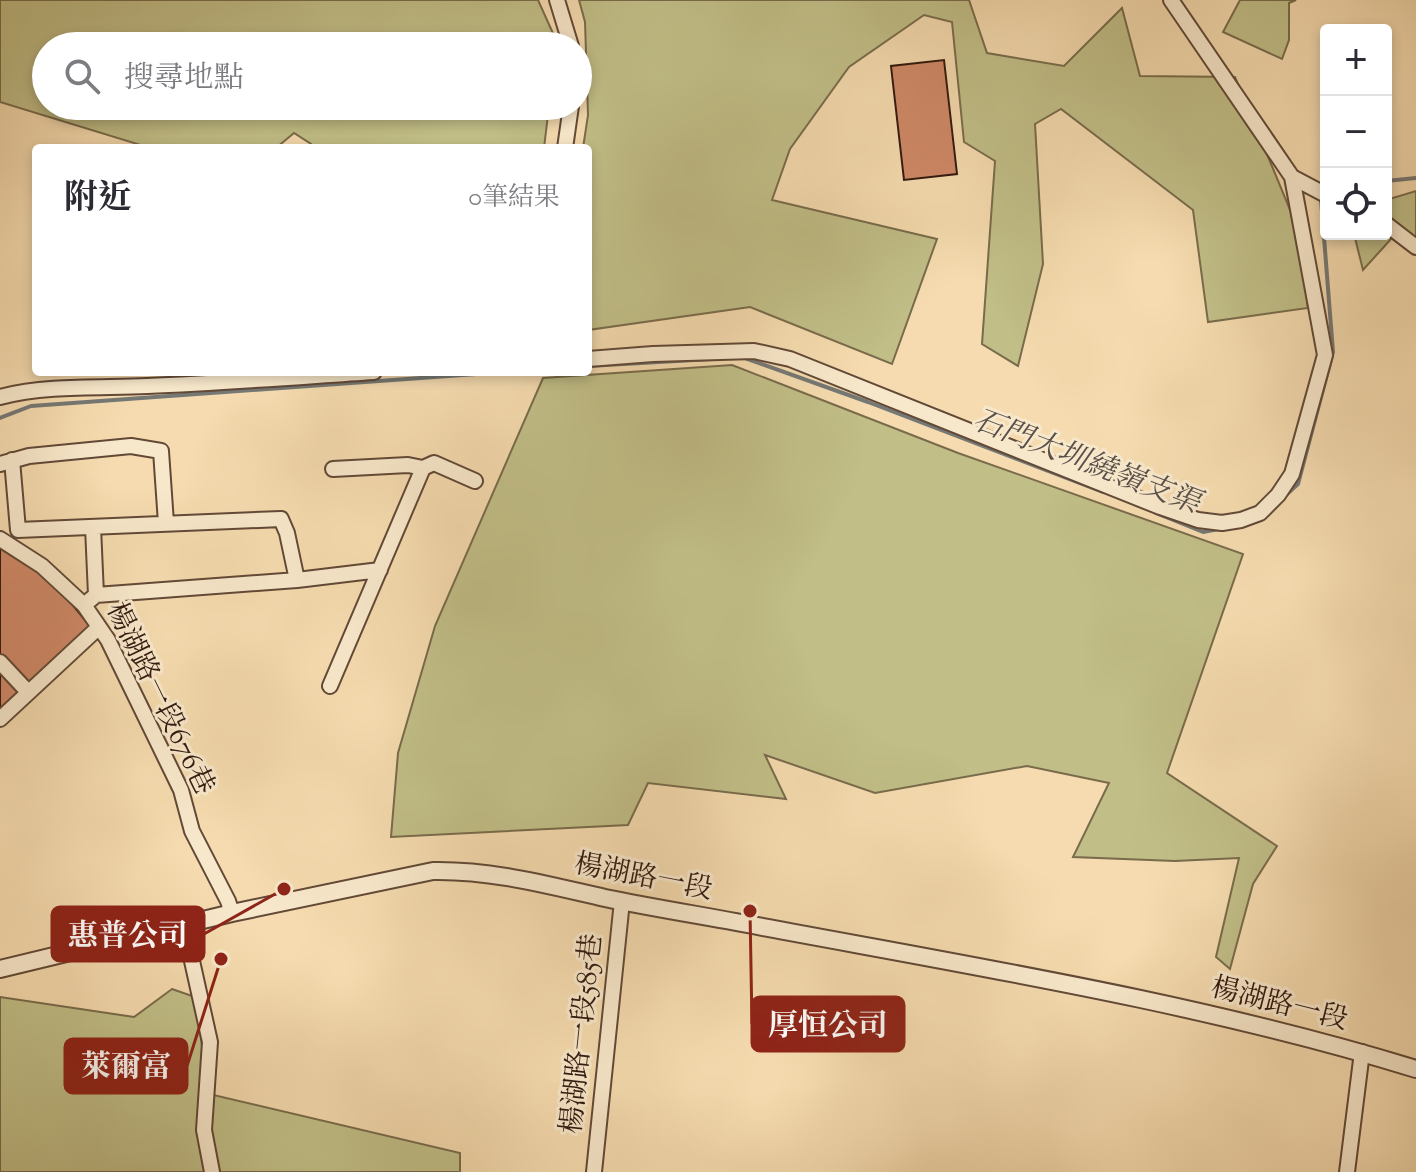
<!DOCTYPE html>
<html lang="zh-TW">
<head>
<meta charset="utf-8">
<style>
  body { margin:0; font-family:"Sorts Mill Goudy","Noto Serif TC",serif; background:#f2f2f3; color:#2b2b33 }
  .controls { position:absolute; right:24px; top:24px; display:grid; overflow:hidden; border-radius:8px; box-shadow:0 4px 12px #0003 }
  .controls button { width:72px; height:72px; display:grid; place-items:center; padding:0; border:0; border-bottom:2px solid #e1e1e2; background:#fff; color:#2b2b33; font:40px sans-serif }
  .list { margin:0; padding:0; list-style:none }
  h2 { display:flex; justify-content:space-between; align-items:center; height:104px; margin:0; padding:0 32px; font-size:34px }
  h2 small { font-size:26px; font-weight:400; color:#7c7c81 }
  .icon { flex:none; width:44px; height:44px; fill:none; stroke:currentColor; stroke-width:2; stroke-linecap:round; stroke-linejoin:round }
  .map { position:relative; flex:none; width:1416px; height:1172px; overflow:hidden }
  .search { position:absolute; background:#fff; box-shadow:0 4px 12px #0003; left:32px; top:32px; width:560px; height:88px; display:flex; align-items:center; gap:20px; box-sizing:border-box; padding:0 28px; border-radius:44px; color:#7c7c81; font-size:30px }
  .panel { position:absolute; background:#fff; box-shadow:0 4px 12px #0003; left:32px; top:144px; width:560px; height:232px; border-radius:8px }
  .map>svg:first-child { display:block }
  .green { fill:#c1be87; stroke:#796b4b; stroke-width:2 }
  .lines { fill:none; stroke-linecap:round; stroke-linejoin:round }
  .stream { stroke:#757874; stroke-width:4 }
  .building { fill:#cf8866; stroke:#31180f; stroke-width:2 }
  .minor-casing { stroke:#624937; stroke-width:18 }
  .tertiary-casing { stroke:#624937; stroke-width:20 }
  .minor { stroke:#f8e8cb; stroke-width:14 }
  .tertiary { stroke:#f8e8cb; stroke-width:16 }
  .labels { text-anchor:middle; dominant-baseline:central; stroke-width:6; stroke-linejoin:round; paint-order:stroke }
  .street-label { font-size:28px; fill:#31180f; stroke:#f8e8cb }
  .water-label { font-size:30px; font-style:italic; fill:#59504a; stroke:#f8e8cb }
  .leader { fill:none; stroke:#8f2418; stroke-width:3 }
  .callout-dot { fill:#8f2418; stroke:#f8e8cb; stroke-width:3 }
  .callout { fill:#8f2418; stroke:#8f2418; stroke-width:3 }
  .callout-label { font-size:30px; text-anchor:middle; font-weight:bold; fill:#fff }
</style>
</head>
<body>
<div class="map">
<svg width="1416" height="1172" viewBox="0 0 1416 1172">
  <rect width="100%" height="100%" fill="#f5dbaf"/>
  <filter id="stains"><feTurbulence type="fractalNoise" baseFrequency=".0025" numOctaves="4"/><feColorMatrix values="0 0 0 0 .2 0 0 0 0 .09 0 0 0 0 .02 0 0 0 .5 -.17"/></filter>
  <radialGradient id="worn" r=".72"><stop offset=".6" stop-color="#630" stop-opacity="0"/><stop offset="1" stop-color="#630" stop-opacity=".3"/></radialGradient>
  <path class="green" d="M0 0H538L556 40 555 46H46V106H549L544 148H312L311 144 294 133 276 148H145L144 146 0 102Z
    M579 0H969L987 53 1064 66 1122 8 1140 76 1235 77 1298 229 1308 308 1208 322 1193 210 1061 109 1035 124 1043 264 1018 366 982 344 995 161 964 142 952 22 924 15 849 67 790 149 772 200 937 239 892 364 750 307 588 330V148H583L588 115 585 22Z
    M1240 0H1296L1289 3V40L1282 59 1223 32Z
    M1416 191V237L1400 229 1363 270 1354 234H1386V200Z
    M732 365 958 453 1243 554 1167 773 1277 846 1253 884 1230 969 1216 957 1239 858 1175 861 1073 857 1109 783 1027 766 875 793 765 755 786 799 648 783 628 825 391 837 398 753 435 626 543 378Z
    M172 989 195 997 209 1094 460 1153V1172H0V997L134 1017Z"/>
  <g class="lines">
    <path class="stream" d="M1386 181 1416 178
      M745 358 868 402 1103 492
      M588 366 712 359
      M0 418 31 406 504 372
      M1286 495 1298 484 1333 352 1321 199
      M1156 513 1203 532 1219 529"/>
  </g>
  <path class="building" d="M944 60 957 174 904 180 891 66Z
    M0 541 41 566 94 631 0 718Z"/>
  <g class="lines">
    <g class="minor-casing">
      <path id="minor" d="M557 0 571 46
        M1171 0 1292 177 1326 195
        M565 148 571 106
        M1386 224 1416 247
        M588 359 653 354 754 351 790 359 1160 507 1198 520 1222 523 1241 520 1260 513 1278 495 1292 474 1325 355 1292 177
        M0 397C45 385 100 388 147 386 222 383 298 377 374 372
        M12 460 18 530 281 519 287 533 297 580
        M0 464 29 456 131 446 161 451 166 523
        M333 469 408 465 423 468
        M93 527 96 595
        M0 539 42 566 84 605 108 640 181 790 192 831 228 901 232 913
        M84 605 96 595 297 580 380 570
        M0 662 28 692
        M330 686 423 468 434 463 475 481
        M0 719 99 627
        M184 925 210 1042 204 1130 212 1172
        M594 1172 622 901
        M1347 1172 1362 1052"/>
    </g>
    <g class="tertiary-casing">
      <path id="tertiary" d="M0 969 232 913 433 871C493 870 547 885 605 898 649 907 692 914 736 922 964 965 1194 1001 1416 1069"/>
    </g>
    <use href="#minor" class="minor"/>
    <use href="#tertiary" class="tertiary"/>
  </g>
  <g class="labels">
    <g class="street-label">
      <text transform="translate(159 699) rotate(64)">楊湖路一段676巷</text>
      <text transform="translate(643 878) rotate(11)">楊湖路一段</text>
      <text transform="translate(1279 1005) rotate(14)">楊湖路一段</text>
      <text transform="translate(583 1034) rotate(-84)">楊湖路一段585巷</text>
    </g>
    <g class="water-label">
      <text transform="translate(1086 463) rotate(21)">石門大圳繞嶺支渠</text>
    </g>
  </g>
  <path class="leader" d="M284 889L204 934M750 911L752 1024M221 959L187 1066"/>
  <g class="callout-dot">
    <circle cx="284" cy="889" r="8"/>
    <circle cx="750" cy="911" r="8"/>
    <circle cx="221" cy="959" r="8"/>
  </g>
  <g class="callout">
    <rect x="52" y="907" width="152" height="54" rx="8"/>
    <rect x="752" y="997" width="152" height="54" rx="8"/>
    <rect x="65" y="1039" width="122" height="54" rx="8"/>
  </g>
  <g class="callout-label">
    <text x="128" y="945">惠普公司</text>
    <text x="828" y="1035">厚恒公司</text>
    <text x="126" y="1076">萊爾富</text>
  </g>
  <rect width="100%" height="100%" filter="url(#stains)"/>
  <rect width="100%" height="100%" fill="url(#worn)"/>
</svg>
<div class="controls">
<button>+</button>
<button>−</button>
<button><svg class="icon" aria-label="locate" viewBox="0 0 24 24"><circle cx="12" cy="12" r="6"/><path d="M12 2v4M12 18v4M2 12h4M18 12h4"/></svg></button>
</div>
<div class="search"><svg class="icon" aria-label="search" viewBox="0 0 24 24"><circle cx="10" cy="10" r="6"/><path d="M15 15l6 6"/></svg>搜尋地點</div>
<section class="panel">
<h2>附近<small>0筆結果</small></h2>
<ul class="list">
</ul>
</section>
</div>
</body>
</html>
